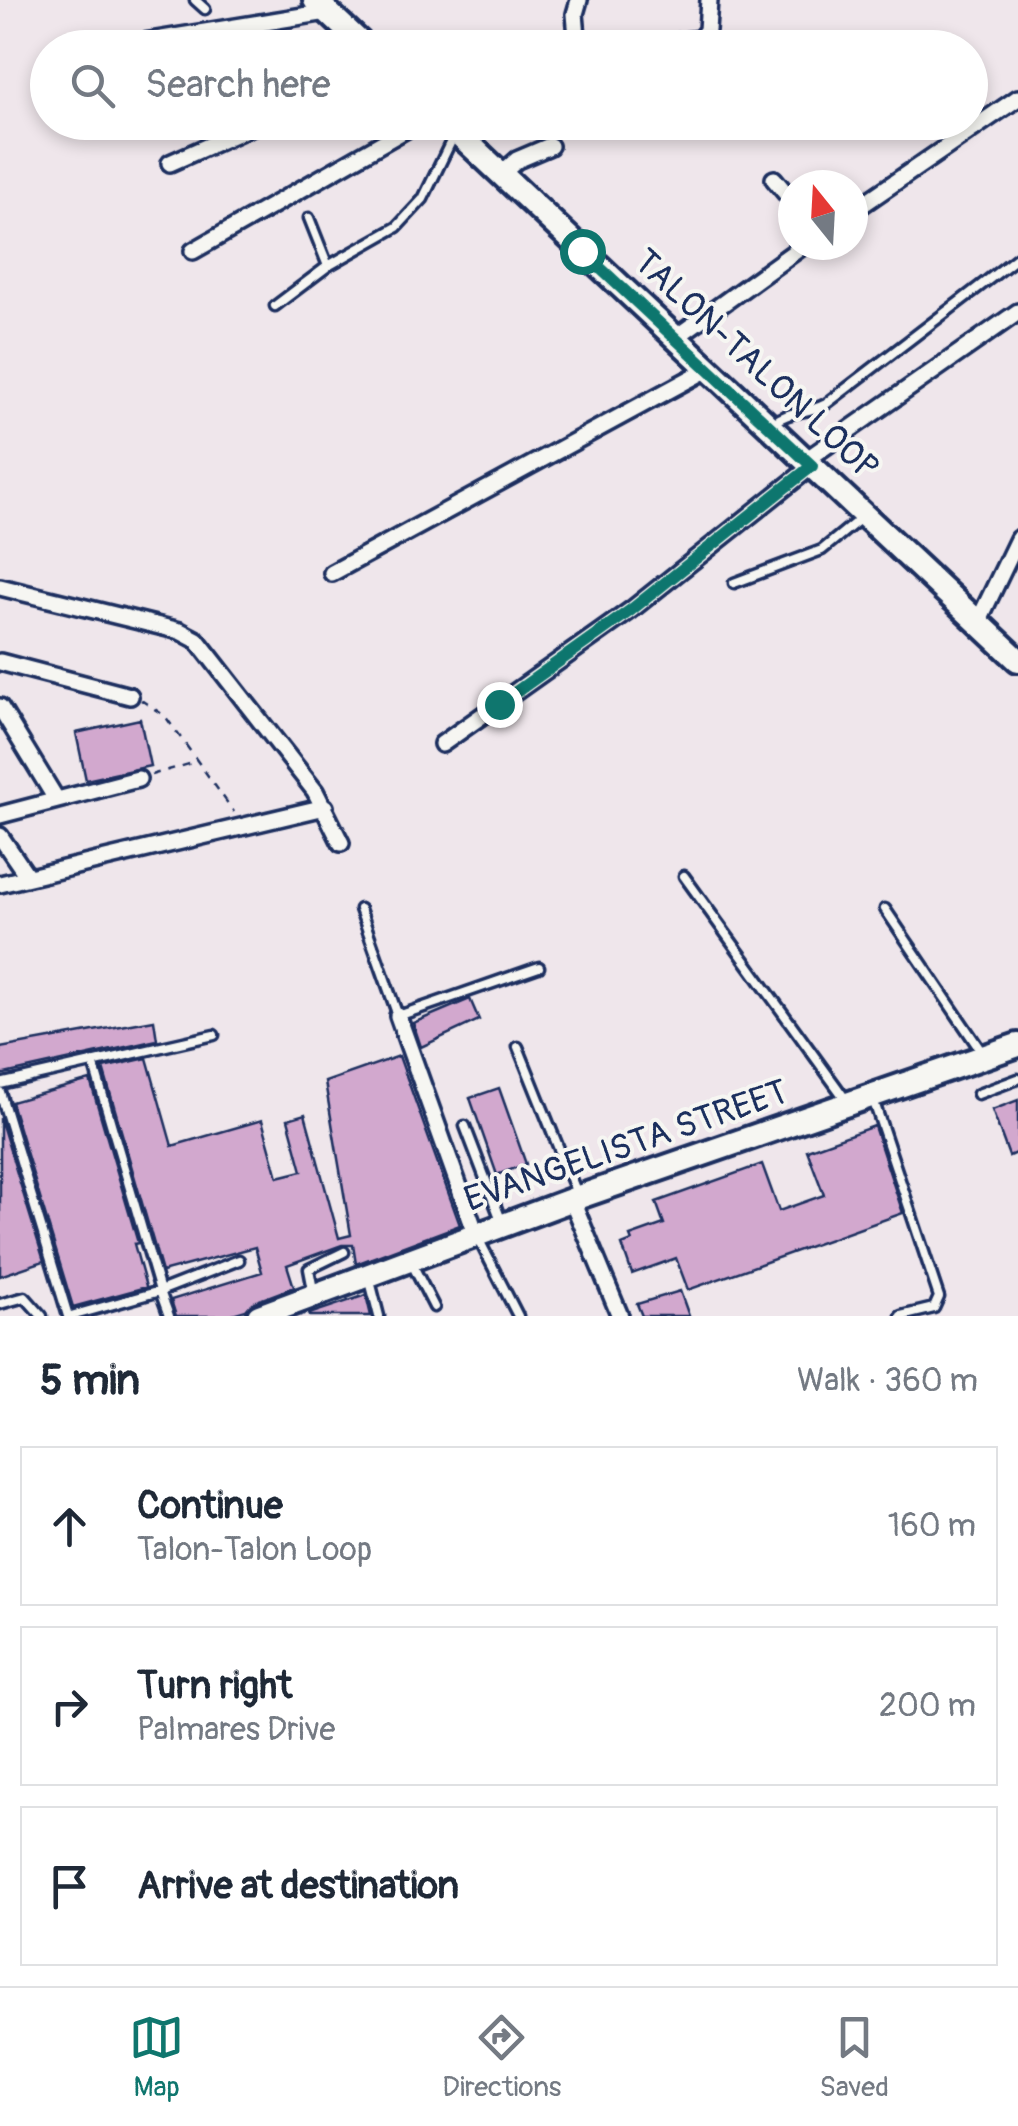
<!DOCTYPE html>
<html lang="en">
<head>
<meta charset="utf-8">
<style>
  body { margin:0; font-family:Pangolin,sans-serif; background:#f2f2f3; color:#1f2937 }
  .compass { position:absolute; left:778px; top:170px; width:90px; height:90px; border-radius:50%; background:#fff; box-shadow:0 5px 15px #0003; rotate:342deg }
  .stop { position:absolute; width:30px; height:30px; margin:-22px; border:8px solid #0f766e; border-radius:50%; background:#fff }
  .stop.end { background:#0f766e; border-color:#fff; box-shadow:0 2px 10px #0008 }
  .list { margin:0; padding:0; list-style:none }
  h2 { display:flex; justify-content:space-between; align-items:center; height:130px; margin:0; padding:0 40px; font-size:42px }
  h2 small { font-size:32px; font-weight:400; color:#747a83 }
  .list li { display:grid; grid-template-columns:65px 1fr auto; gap:30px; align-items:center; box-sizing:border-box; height:160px; margin:0 20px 20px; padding:0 20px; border:2px solid #e0e1e3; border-radius:0px }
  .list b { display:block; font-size:38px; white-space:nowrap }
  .list p { margin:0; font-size:32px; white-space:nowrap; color:#747a83 }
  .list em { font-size:32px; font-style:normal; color:#747a83 }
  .icon { flex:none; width:55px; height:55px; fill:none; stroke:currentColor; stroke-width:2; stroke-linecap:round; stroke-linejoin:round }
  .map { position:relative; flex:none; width:1018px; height:1316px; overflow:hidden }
  .search { position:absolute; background:#fff; box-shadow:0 5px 15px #0003; left:30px; right:30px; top:30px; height:110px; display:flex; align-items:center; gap:25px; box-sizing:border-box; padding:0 35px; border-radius:55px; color:#747a83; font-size:38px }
  .sheet { height:670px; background:#fff }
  nav { display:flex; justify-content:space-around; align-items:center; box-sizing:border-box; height:140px; border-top:2px solid #e0e1e3; background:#fff; font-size:28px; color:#747a83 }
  nav a { display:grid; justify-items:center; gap:5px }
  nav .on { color:#0f766e }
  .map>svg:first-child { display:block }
  .building { fill:#d2a8ce; stroke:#1b2f5e; stroke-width:2.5 }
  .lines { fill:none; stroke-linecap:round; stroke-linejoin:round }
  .lane-casing { stroke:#1b2f5e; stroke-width:15 }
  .street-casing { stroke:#1b2f5e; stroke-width:22 }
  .secondary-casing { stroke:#1b2f5e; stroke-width:30 }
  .path { stroke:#1b2f5e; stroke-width:2.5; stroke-dasharray:8 8; stroke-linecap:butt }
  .lane { stroke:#f6f6f2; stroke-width:8 }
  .street { stroke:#f6f6f2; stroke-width:15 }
  .secondary { stroke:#f6f6f2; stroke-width:22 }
  .route { stroke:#0f766e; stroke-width:12 }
  .labels { text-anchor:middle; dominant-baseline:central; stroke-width:8; stroke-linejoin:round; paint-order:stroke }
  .street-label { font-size:35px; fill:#1b2f5e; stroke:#f6f6f2 }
</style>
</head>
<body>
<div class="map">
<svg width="1018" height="1316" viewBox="0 0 1018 1316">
  <rect width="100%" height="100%" fill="#efe6eb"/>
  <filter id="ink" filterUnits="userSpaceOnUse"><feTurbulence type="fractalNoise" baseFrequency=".01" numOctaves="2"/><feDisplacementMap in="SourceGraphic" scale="20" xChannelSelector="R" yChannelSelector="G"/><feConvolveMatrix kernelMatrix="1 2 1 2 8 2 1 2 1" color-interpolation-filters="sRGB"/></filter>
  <g filter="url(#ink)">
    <path class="building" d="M140 719 150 766 86 780 76 733Z
      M470 999 479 1020 421 1047 413 1023Z
      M154 1020 157 1040 0 1075V1048Z
      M399 1056 460 1225 356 1264 353 1245H342L287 1265 294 1287 254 1302 246 1310 226 1316H176L171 1300 262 1272 255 1247 162 1272 103 1068 147 1058 172 1146 262 1120 278 1177 302 1171 288 1119 305 1114 339 1238 351 1235 325 1082Z
      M90 1080 138 1243 134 1244 146 1287 73 1307 11 1102Z
      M499 1088 526 1164 497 1175 470 1098Z
      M1018 1100V1152L1009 1156 992 1110Z
      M0 1118 44 1261 0 1276Z
      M874 1126 903 1213 688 1290 676 1258 632 1274 622 1245 632 1241 630 1236 664 1224 656 1202 762 1164 779 1211 824 1195 807 1150Z
      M680 1291 689 1316H642L637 1304Z
      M366 1295 371 1316H310L309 1314Z"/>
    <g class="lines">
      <g class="lane-casing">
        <path id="lane" d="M195 0 205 9
          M309 218 328 266
          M275 306 328 266 397 227 423 199 454 135
          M773 423C789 410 807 414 826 404L1018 257
          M734 583 822 550 861 518
          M684 876 846 1100
          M360 909 398 1016 539 967
          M885 909 983 1054
          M518 1047 578 1196
          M93 1062 160 1291 239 1260
          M0 1084 214 1035
          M0 1092 68 1316
          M978 1094 1018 1079
          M873 1099 939 1297 934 1308 901 1316
          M465 1126 501 1220
          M479 1240 518 1316
          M411 1262 434 1307
          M369 1277 379 1316
          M313 1290 309 1269 344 1252
          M0 1304 25 1297 42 1316
          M71 1316 160 1291 169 1316"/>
      </g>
      <g class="street-casing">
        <path id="street" d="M119 46 327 12
          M329 48 356 38
          M578 48 575 14 579 0
          M634 48 700 39 707 30 709 0
          M170 163 262 122
          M501 174 517 160 550 146
          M774 179 793 202
          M853 211 1018 98
          M193 251 419 122
          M675 338 804 245
          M806 460 1018 312
          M332 573 708 369
          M0 587 180 631 197 640 315 791 341 843
          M978 622 1018 539
          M0 662 130 696
          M0 707 56 799
          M442 744 631 610 812 466
          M0 815 138 779
          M0 836 28 877
          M0 884 325 807
          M398 1016 476 1234
          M572 1200 620 1316"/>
      </g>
      <g class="secondary-casing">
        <path id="secondary" d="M315 0 366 48
          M446 122 1018 660
          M259 1316 579 1197 1018 1045"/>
      </g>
      <path class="path" d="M141 700 165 716 234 812
        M151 775 196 762"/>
      <use href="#lane" class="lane"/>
      <use href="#street" class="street"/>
      <use href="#secondary" class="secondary"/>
    </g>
  </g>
  <g class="lines" filter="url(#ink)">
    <path class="route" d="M499 704 631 610 812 466 582 251"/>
  </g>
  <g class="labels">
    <g class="street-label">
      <text transform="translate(756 365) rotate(43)">TALON-TALON LOOP</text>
      <text transform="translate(626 1146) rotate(-19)">EVANGELISTA STREET</text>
    </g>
  </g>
</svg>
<svg class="compass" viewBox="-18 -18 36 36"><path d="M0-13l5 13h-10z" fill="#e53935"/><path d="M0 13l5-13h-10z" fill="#747a83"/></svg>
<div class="stop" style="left:582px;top:251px"></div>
<div class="stop end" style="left:499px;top:704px"></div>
<div class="search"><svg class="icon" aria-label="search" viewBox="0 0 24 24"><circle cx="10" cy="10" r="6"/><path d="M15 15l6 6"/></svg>Search here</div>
</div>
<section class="sheet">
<h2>5 min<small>Walk · 360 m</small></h2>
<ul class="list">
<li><svg class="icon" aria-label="ahead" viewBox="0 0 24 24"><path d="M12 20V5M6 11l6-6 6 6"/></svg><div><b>Continue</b><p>Talon-Talon Loop</p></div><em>160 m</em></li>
<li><svg class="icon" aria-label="right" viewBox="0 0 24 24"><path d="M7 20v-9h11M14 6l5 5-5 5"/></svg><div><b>Turn right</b><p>Palmares Drive</p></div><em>200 m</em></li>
<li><svg class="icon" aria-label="arrive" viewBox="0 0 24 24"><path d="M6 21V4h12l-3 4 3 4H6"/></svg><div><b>Arrive at destination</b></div></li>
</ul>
</section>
<nav>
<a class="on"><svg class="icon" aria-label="map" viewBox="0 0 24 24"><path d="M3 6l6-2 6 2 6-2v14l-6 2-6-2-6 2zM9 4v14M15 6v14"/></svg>Map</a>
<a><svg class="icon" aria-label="directions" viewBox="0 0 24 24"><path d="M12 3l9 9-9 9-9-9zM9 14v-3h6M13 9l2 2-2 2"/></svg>Directions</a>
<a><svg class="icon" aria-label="saved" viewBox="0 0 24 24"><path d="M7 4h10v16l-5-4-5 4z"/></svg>Saved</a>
</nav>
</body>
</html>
